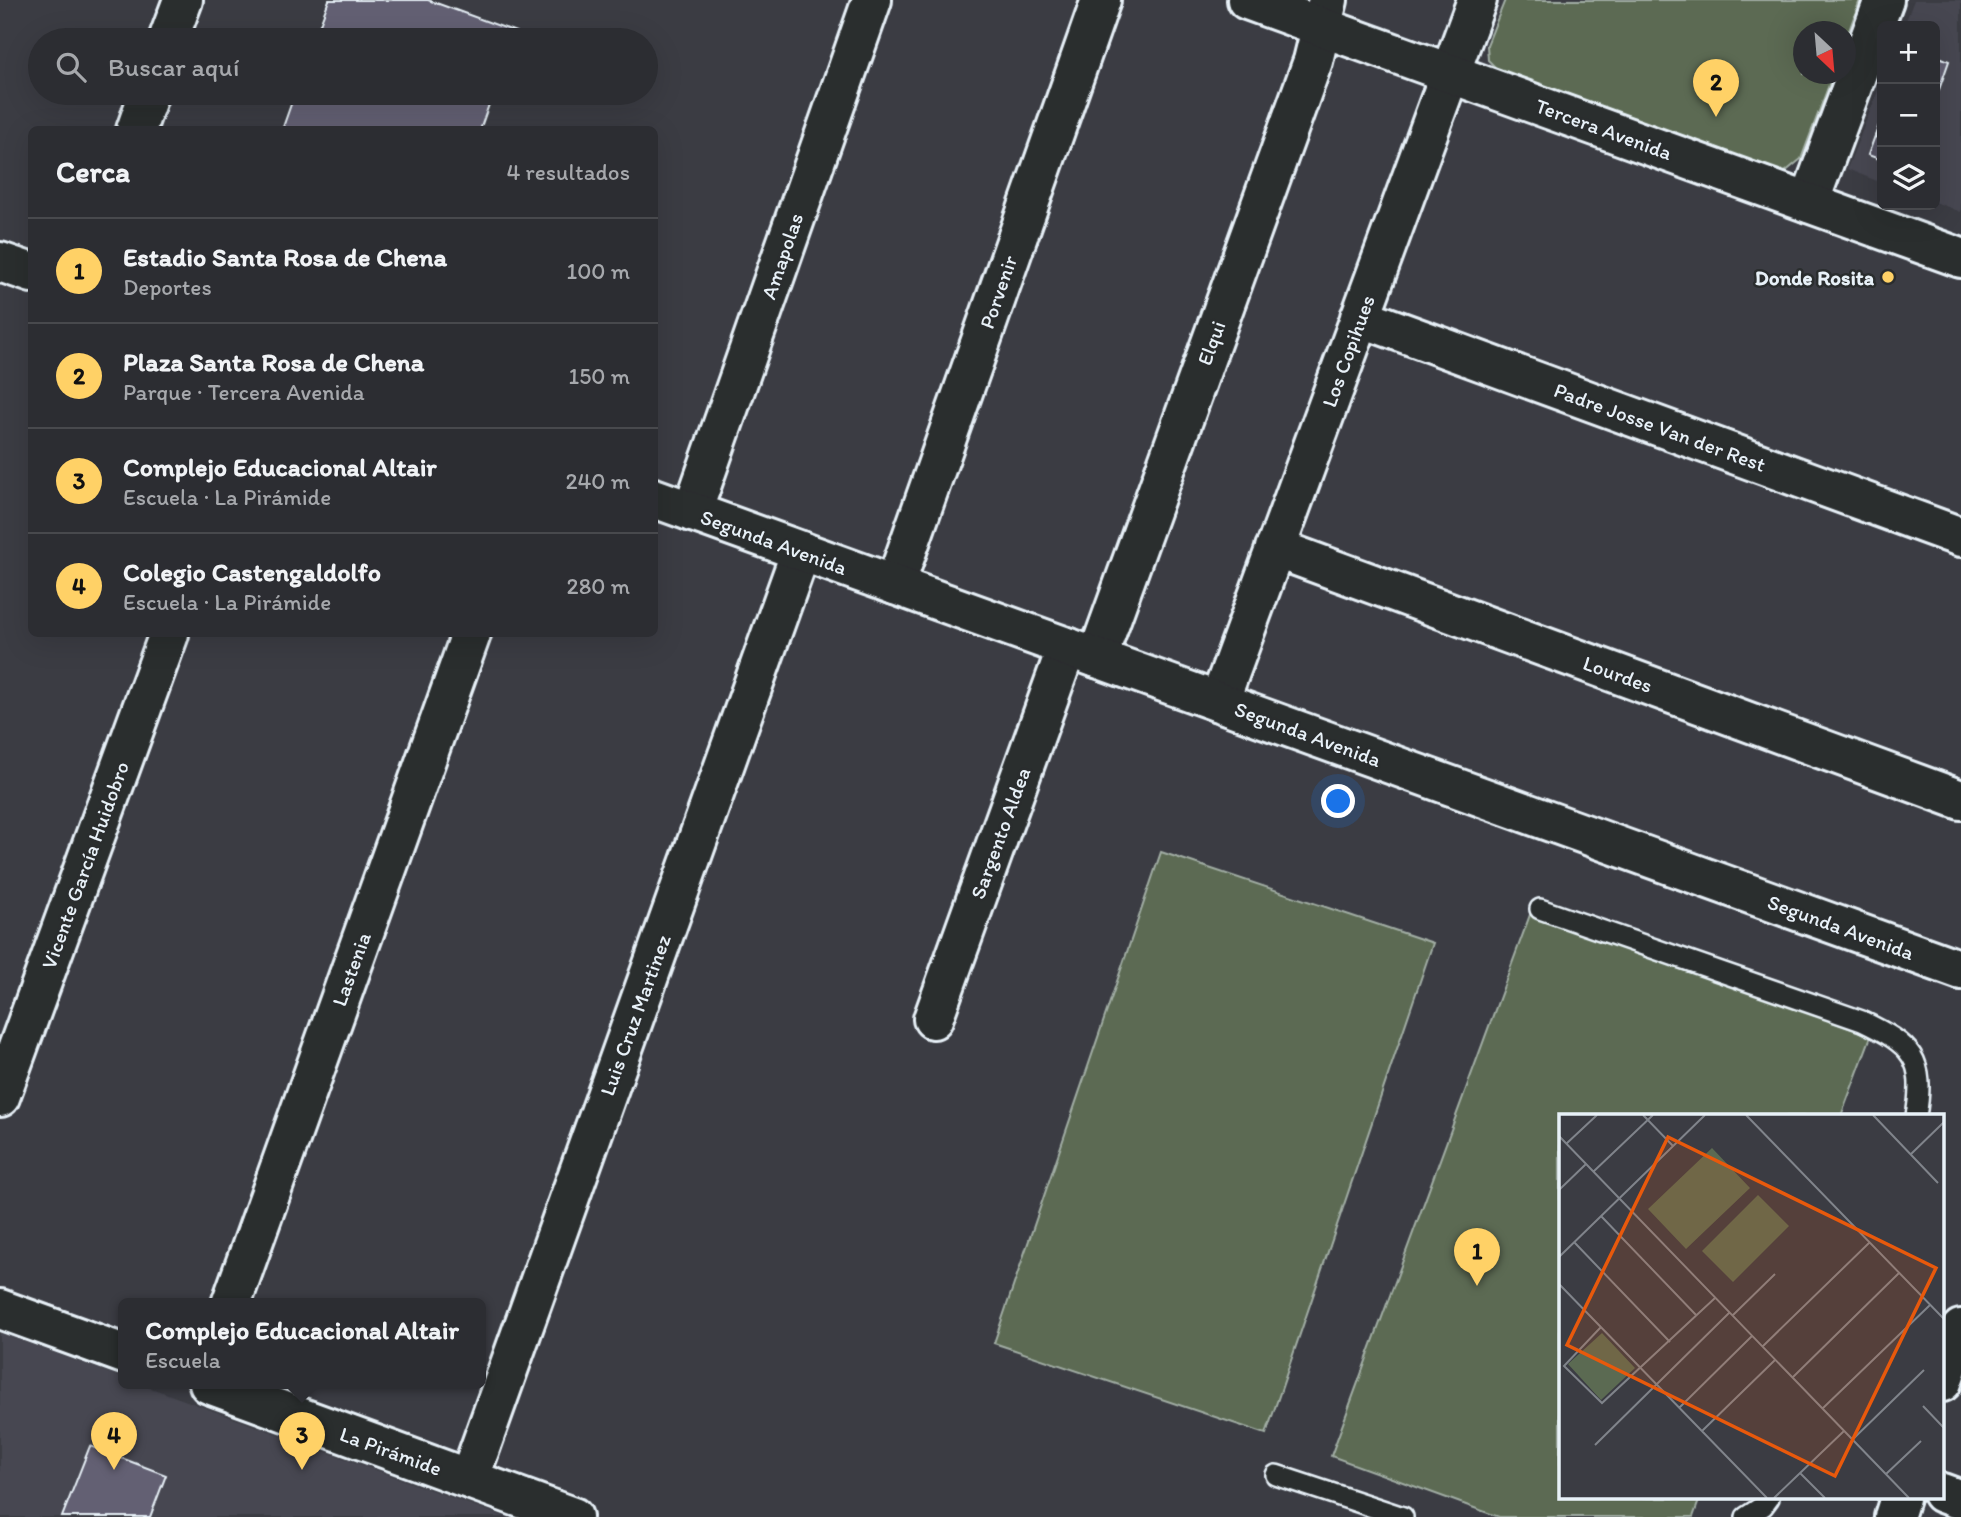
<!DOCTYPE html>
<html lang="es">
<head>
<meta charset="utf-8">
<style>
  body { margin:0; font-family:Itim,sans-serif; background:#38393e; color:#f1f3f6 }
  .controls { position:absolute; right:21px; top:21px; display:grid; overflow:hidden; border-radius:10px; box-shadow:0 7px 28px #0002 }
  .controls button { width:63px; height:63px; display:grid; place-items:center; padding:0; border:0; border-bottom:2px solid #48494d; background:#2c2d32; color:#f1f3f6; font:35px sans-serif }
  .compass { position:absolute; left:1793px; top:21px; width:63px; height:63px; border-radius:50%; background:#2c2d32; box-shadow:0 7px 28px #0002; rotate:154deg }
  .you { position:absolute; left:1339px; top:802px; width:24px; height:24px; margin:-18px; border:5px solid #fff; border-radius:50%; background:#1a73e8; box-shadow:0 0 0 10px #1a73e833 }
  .badge { display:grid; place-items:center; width:46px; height:46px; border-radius:50%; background:#ffd166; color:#111; font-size:23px; font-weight:700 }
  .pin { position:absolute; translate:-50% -58px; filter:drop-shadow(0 2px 4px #0008) }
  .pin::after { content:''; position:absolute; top:37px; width:24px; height:21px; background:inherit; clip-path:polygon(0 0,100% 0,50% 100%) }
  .popup { position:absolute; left:118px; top:1298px; width:368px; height:91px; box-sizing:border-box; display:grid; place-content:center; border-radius:10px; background:#2c2d32; filter:drop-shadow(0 2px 5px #0005); font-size:23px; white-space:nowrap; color:#a6a8ac }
  .popup b { font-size:26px; color:#f1f3f6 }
  .popup::after { content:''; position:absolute; left:50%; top:100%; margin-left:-14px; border:14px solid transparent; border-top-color:#2c2d32 }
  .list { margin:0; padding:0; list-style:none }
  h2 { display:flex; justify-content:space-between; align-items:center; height:91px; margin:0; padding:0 28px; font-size:30px }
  h2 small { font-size:23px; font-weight:400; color:#a6a8ac }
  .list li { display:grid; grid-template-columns:46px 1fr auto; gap:21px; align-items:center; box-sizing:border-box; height:105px; padding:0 28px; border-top:2px solid #48494d }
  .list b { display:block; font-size:26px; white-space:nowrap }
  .list p { margin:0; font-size:23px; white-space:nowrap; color:#a6a8ac }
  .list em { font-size:23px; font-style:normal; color:#a6a8ac }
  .icon { flex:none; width:38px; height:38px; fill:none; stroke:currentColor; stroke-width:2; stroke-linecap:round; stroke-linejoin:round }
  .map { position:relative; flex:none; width:1961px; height:1517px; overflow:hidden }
  .search { position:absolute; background:#2c2d32; box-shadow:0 7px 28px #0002; left:28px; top:28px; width:630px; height:77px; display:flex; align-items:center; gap:18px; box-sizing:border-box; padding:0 24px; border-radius:38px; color:#a6a8ac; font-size:26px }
  .panel { position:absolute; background:#2c2d32; box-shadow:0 7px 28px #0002; left:28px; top:126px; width:630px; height:511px; border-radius:10px }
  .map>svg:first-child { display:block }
  .built { fill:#474751 }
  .green { fill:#5b6a52; stroke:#a2aea5; stroke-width:2 }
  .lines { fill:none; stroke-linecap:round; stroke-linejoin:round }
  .lane-casing { stroke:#e8f1f8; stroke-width:24 }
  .street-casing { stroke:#e8f1f8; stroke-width:44 }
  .secondary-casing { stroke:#e8f1f8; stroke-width:44 }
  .lane { stroke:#2a2d2e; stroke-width:19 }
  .street { stroke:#2a2d2e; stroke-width:38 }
  .secondary { stroke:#2a2d2e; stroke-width:38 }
  .wall { fill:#555363; stroke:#e8f1f8; stroke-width:2 }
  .building { fill:#636073; stroke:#e8f1f8; stroke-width:2 }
  .poi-dot { fill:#ffd166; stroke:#2a2d2e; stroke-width:2.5 }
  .labels { text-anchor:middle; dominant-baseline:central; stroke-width:5; stroke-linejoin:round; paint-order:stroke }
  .street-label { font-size:21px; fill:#e8f1f8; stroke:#2a2d2e }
  .poi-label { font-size:21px; font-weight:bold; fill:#e8f1f8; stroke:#2a2d2e; text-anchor:end }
  .inset-road { fill:none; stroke:#80848b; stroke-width:2 }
  .view { fill:#e8590c; fill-opacity:0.15; stroke:#e8590c; stroke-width:3.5 }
  .inset-edge { fill:none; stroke:#e8f1f8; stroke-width:3.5 }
</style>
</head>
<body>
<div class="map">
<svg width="1961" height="1517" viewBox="0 0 1961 1517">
  <rect width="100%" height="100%" fill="#3b3c43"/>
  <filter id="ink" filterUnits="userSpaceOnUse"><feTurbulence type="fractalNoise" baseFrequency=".0143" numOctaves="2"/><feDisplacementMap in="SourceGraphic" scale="14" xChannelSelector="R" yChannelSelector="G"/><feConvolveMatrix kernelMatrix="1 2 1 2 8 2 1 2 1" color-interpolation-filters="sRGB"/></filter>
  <g filter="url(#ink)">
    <path class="built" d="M1914 0H1961V212L1935 202V26H1904Z
      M1882 81V183L1847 169Z
      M0 1333 123 1378 124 1384H140L505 1517H0Z"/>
    <path class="green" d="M1505 0H1860L1846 39V32H1804V74H1833L1801 159 1785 172 1770 174 1502 74 1488 60 1487 45Z
      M1161 852 1433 943 1266 1434 994 1343Z
      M1531 912 1871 1036 1841 1116H1560V1498H1700L1693 1517H1499L1331 1456Z"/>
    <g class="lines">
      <g class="lane-casing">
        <path id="lane" d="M1540 909 1862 1021C1912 1045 1926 1058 1916 1116
          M1276 1475 1403 1517
          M1746 1517 1763 1506 1769 1498"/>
      </g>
      <g class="street-casing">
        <path id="street" d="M168 40 183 0
          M136 130 149 93
          M1809 203 1884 0
          M1360 317 1961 537
          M692 512 872 0
          M1275 548 1961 800
          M895 585 1101 0
          M1097 658 1313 61 1328 0
          M1219 702 1477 0
          M933 1019 1067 647
          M0 1097 169 634
          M231 1304 471 634
          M0 1309 124 1354
          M1942 1382 1961 1329
          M209 1384 573 1517
          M469 1479 801 551
          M1942 1493 1961 1500
          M1894 1517 1900 1498"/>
      </g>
      <g class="secondary-casing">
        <path id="secondary" d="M1247 0 1961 258
          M0 262 32 273
          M654 498 1961 970"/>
      </g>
      <use href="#lane" class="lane"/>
      <use href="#street" class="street"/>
      <use href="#secondary" class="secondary"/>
    </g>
    <path class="wall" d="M1882 117V160L1868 155Z"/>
    <path class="building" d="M329 0H428L516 32 512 40H314Z
      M1935 55 1949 61 1935 101Z
      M295 93H493L480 130H282Z
      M1882 117V140L1875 137Z
      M90 1446 166 1475 150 1517H62Z"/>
  </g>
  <circle class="poi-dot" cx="1888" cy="277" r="7"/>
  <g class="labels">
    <g class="street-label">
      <text transform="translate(1604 129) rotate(20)">Tercera Avenida</text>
      <text transform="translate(782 256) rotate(-71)">Amapolas</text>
      <text transform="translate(998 292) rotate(-71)">Porvenir</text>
      <text transform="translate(1211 343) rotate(-70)">Elqui</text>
      <text transform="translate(1348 351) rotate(-70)">Los Copihues</text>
      <text transform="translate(1660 427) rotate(20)">Padre Josse Van der Rest</text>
      <text transform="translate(774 542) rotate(20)">Segunda Avenida</text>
      <text transform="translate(1618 674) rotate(20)">Lourdes</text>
      <text transform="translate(1308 734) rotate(20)">Segunda Avenida</text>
      <text transform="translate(1000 833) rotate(-70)">Sargento Aldea</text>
      <text transform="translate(85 865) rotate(-70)">Vicente García Huidobro</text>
      <text transform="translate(1841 927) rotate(20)">Segunda Avenida</text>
      <text transform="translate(351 969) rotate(-70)">Lastenia</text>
      <text transform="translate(635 1015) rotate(-70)">Luis Cruz Martinez</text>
      <text transform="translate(391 1451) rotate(20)">La Pirámide</text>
    </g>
    <g class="poi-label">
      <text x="1874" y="277">Donde Rosita</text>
    </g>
  </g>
  <g transform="translate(1559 1114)">
    <rect width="385" height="385" fill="#3b3c43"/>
    <path d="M153 34 191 74 127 135 89 95ZM199 81 230 112 174 168 143 137ZM43 219 76 254 42 286 9 250Z" fill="#5b6a52"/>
    <path class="inset-road" d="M84 1 114 32M187 1 385 205M314 1 379 69M0 22 350 384M7 30 38 1M351 41 385 8M34 58 94 1M0 76 27 50M42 102 138 202M15 128 111 228M0 143 146 1M0 170 208 384M173 202 216 160M42 213 5 252 43 289 156 184M203 233 311 128M233 264 340 159M364 292 385 314M120 294 193 222M263 295 371 191M143 317 216 246M293 326 365 256M36 331 170 199M241 359 266 384M327 360 362 327M215 384 285 317"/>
    <path class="view" d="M109 23 377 154 276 362 8 231Z"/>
    <rect width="385" height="385" class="inset-edge"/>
  </g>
</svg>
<div class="controls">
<button>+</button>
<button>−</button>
<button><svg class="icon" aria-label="layers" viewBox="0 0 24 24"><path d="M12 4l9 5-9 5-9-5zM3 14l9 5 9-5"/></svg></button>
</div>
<svg class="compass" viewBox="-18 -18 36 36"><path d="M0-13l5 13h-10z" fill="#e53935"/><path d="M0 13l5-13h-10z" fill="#a6a8ac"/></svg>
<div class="you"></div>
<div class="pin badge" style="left:1477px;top:1286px">1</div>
<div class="pin badge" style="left:1716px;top:117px">2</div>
<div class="pin badge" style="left:302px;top:1470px">3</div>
<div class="popup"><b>Complejo Educacional Altair</b>Escuela</div>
<div class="pin badge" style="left:114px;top:1470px">4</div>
<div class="search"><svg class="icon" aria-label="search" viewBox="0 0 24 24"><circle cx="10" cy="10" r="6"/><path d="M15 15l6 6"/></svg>Buscar aquí</div>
<section class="panel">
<h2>Cerca<small>4 resultados</small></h2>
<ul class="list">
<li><span class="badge">1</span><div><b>Estadio Santa Rosa de Chena</b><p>Deportes</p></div><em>100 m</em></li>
<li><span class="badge">2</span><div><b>Plaza Santa Rosa de Chena</b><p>Parque · Tercera Avenida</p></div><em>150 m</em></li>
<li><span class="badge">3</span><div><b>Complejo Educacional Altair</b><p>Escuela · La Pirámide</p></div><em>240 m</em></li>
<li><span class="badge">4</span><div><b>Colegio Castengaldolfo</b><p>Escuela · La Pirámide</p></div><em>280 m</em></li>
</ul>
</section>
</div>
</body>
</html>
